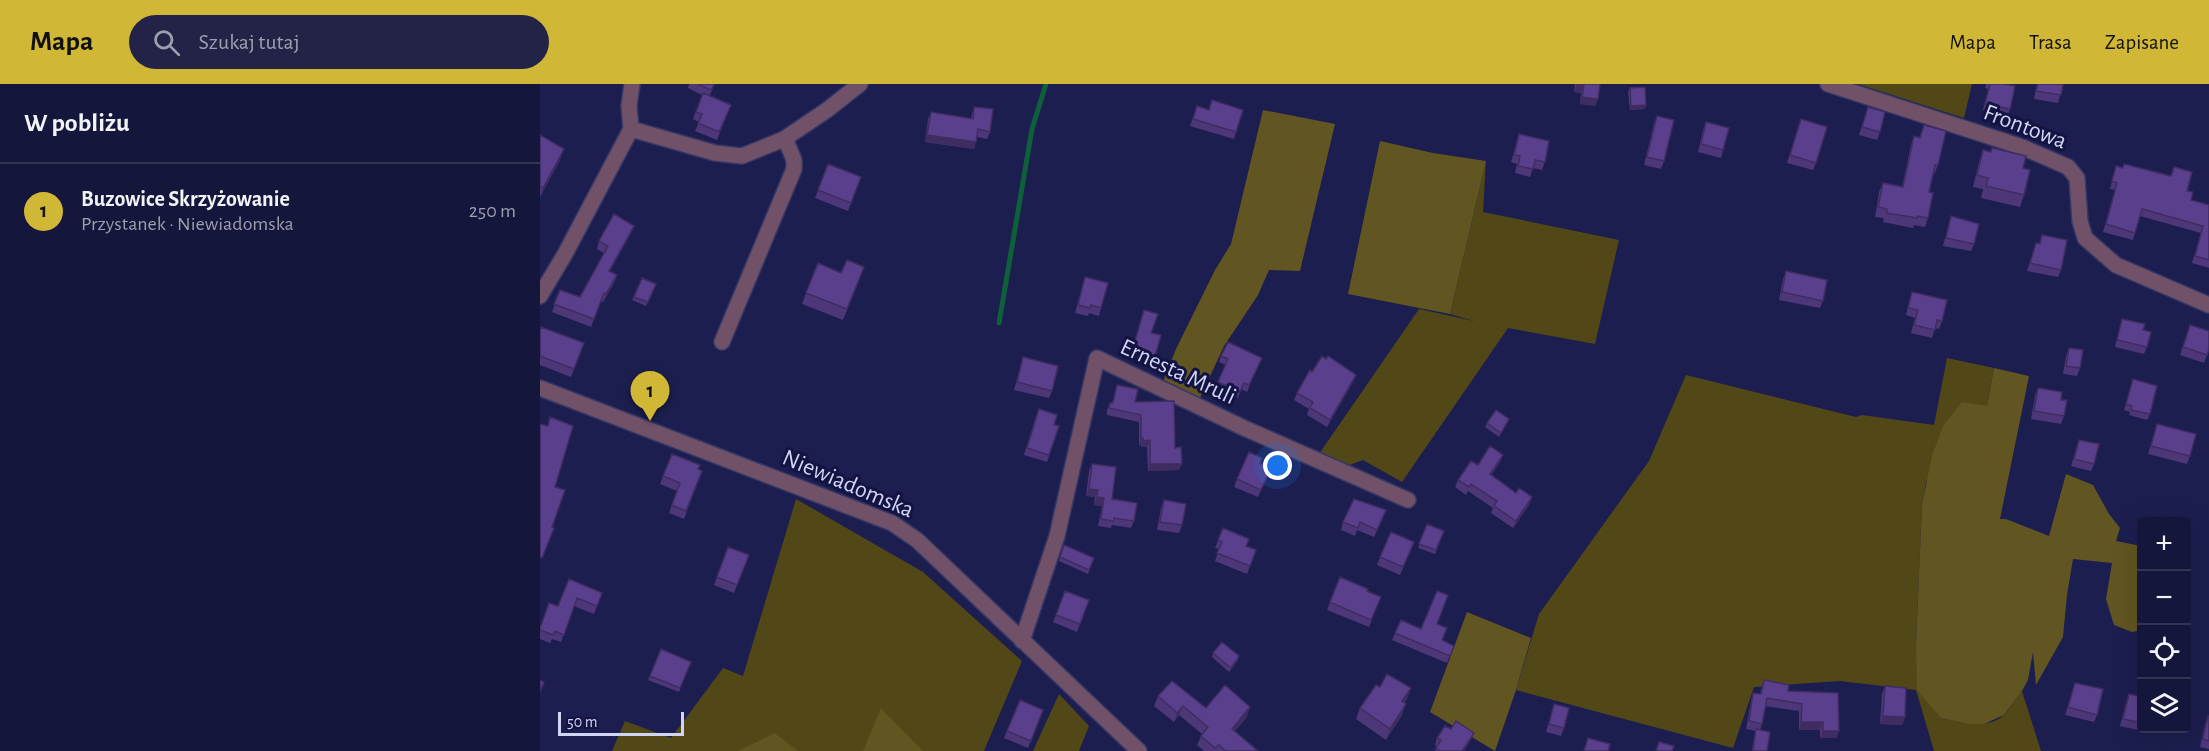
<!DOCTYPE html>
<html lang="pl">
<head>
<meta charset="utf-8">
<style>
  body { margin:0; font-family:"Alegreya Sans",sans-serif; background:#222346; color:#f1f3f6 }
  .controls { position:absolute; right:18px; bottom:18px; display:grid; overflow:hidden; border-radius:6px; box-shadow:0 6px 24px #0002 }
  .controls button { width:54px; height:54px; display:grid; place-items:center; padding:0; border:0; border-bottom:2px solid #343555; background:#15163b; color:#f1f3f6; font:30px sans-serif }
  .scale { position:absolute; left:18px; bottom:15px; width:126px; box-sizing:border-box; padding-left:6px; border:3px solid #cfd5f4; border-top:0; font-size:16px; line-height:21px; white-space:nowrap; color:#cfd5f4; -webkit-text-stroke:4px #141443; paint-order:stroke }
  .you { position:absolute; left:738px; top:382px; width:21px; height:21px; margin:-15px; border:4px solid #fff; border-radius:50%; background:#1a73e8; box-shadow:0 0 0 9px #1a73e833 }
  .badge { display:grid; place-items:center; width:39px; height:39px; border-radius:50%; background:#d1b736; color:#111; font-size:20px; font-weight:700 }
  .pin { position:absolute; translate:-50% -50px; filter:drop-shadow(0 2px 3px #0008) }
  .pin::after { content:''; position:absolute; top:32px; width:21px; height:18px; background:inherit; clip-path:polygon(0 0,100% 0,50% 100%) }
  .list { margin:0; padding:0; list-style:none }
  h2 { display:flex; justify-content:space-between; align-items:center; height:78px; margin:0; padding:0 24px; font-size:26px }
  h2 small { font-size:20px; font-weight:400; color:#9d9faf }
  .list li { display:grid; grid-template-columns:39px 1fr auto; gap:18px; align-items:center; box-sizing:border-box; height:96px; padding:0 24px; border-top:2px solid #343555 }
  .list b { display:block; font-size:22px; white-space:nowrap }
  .list p { margin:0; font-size:20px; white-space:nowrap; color:#9d9faf }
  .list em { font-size:20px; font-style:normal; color:#9d9faf }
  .icon { flex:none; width:33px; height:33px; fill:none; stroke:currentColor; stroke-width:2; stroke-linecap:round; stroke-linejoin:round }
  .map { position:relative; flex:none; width:1669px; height:667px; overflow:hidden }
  header { display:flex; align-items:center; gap:36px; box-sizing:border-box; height:84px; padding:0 30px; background:#d1b736; color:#111 }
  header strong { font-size:28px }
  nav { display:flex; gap:33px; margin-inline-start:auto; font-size:21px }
  .search { width:420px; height:54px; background:#222346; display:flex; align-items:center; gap:15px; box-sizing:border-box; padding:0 21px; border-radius:33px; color:#9d9faf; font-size:22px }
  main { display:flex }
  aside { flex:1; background:#15163b }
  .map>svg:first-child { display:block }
  .green { fill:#514717 }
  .forest { fill:#615521 }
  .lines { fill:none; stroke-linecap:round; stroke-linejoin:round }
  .stream { stroke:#0d603a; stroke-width:5 }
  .minor-casing { stroke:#353866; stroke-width:18 }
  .minor { stroke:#715168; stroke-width:15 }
  .wall { fill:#4d3778 }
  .shaded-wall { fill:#3f2d62 }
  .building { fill:#5a408c; stroke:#3f2d62; stroke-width:1.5 }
  .labels { text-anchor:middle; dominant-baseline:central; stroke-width:6; stroke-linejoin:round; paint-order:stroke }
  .street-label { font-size:24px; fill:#cfd5f4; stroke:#141443 }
</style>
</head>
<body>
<header>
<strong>Mapa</strong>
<div class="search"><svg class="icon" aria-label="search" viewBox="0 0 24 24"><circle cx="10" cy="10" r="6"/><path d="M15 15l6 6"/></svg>Szukaj tutaj</div>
<nav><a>Mapa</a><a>Trasa</a><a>Zapisane</a></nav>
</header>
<main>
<aside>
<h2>W pobliżu<small></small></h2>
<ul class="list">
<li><span class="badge">1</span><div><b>Buzowice Skrzyżowanie</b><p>Przystanek · Niewiadomska</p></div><em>250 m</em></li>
</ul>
</aside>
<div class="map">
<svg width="1669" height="667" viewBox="0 0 1669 667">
  <rect width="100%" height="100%" fill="#1c1e4f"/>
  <path class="green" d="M1318 0H1432L1424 34Z
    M946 77 943 128 1079 156 1055 260 968 244 862 398 823 376 807 382 779 370 879 225 934 237 910 230Z
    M1407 274 1454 284 1447 322 1386 398 1382 420 1376 560 1401 634C1421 638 1448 647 1465 630 1471 623 1476 614 1482 607L1501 667H1394L1376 606 1300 597 1214 603 1193 664 976 606 999 530 1109 377 1146 291 1316 333 1322 331 1394 341Z
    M256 415 383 488 482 577 444 667H72L85 637 131 654 183 584 203 592Z
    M519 610 549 642 539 667H493Z"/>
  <path class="forest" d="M723 26 795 40 760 187 729 186 718 211 684 262 660 314 623 298 636 265 675 186 691 160Z
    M840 57 893 69 946 77 910 230 808 210Z
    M1454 284 1489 292 1460 435H1466L1509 452 1526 390 1553 401 1569 430 1580 444 1576 457 1601 462V546L1592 548 1574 541 1566 515 1572 479 1533 475 1527 511 1523 553 1496 601 1493 568 1488 596 1482 607 1464 631 1444 640H1429L1401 634 1377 606 1376 560 1382 420 1392 372 1403 342 1422 318 1447 322Z
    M927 528 991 554 976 606 955 667 890 628Z
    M341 624 383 667H323Z
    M235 649 258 667H198Z"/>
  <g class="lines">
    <path class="stream" d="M459 239 492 45 506 0"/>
    <g class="minor-casing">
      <path id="minor" d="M1288 0 1482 63 1528 83 1537 94 1540 137 1545 154 1576 181 1669 221
        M91 45 175 69 202 72 244 55 287 26 320 0
        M0 212 25 170 91 45 89 22 92 0
        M182 258 254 85V76L245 54
        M0 304 352 439 377 456 599 667
        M482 557 517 452 557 274 704 344 868 416"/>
    </g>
    <use href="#minor" class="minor"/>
  </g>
  <path class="wall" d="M149 0H175L169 12 191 21 177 56 155 47 159 38 153 35 162 11 148 4Z
    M1035 0H1060L1055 22 1040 20 1041 9 1034 8Z
    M1446 0H1464L1470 25 1468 31 1443 26 1448 5 1445 4Z
    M1497 0H1523L1518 19 1494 15Z
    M1090 4 1105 25 1090 26 1088 8Z
    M657 22 696 48 694 55 650 42Z
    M434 23 450 48 447 55 437 53 434 65 385 58 388 35 391 28 431 34Z
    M1328 23 1340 48 1337 56 1319 51Z
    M1117 32 1124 77 1121 85 1104 81 1114 39Z
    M1261 35 1276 79 1273 86 1247 79Z
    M1166 38 1183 66 1181 74 1158 68 1163 46Z
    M1384 41 1398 81 1394 91 1393 90 1389 108 1388 134 1385 143 1374 141 1373 144 1343 138 1344 134 1335 133 1339 108 1343 99 1362 103 1371 61 1374 52 1379 54Z
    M979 50 1005 78 1002 86 993 84 990 93 975 89 977 80 971 78Z
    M0 51 20 76 0 113Z
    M1452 64 1483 84 1484 111 1480 123 1441 114 1443 105 1433 103 1439 78 1443 66 1450 68Z
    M288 80 321 93 308 127 275 114Z
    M1576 82 1631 92 1634 83 1651 116 1669 121V184L1652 179 1661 149 1600 132 1593 156 1563 148 1575 106 1570 105Z
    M1411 132 1434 160 1431 167 1403 162Z
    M91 149 70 187 77 191 74 199 63 218 61 217 51 243 12 228 20 206 40 213 64 169 57 165 59 157Z
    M1502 151 1521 186 1518 193 1487 187 1496 159 1499 160Z
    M1246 187 1283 217 1280 224 1239 216 1243 195Z
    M301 189 320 194 303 236 262 220 266 209Z
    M545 193 561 224 559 232 549 229 548 232 535 229Z
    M102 194 116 200 106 222 92 216Z
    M1372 208 1402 237 1399 245 1395 244 1392 254 1371 249 1375 234 1366 231Z
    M604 226 611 249 615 272 612 280 590 274Z
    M1582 235 1603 246 1607 263 1604 270 1575 263Z
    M1650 241 1669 265 1664 279 1640 271Z
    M0 247 44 259 31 293 0 281Z
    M1529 264 1540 284 1537 292 1523 290 1526 272Z
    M681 272 719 280 707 308 701 305 698 314 676 304 686 281 679 278Z
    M483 273 512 307 509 314 474 306Z
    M772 288 813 298 787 343 767 331 769 325 754 316 757 309Z
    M1593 295 1610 330 1607 336 1589 331 1590 328 1584 326Z
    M577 301 595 318 635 364 639 386 608 387 607 363H601V361H599V338L567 331V326L570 319H572Z
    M1498 304 1521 316 1524 332 1521 340 1491 335 1495 312Z
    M496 332 519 342 507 378 484 371Z
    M969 335 959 353 945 343 947 339Z
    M1617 340 1650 372 1647 380 1608 370Z
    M1539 356 1554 380 1551 387 1531 382Z
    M132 370 162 387 144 435 129 429 137 407 120 400Z
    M963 371 960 378 951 391 976 409 992 413 989 421 973 444 951 429 953 424 928 407 926 411 915 403 918 396 938 381Z
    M552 380 572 415 594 437 591 444 572 441 571 444 558 442 562 422 554 421 555 413 546 412 549 387Z
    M731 384 718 413 694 403 697 395Z
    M624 416 642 441 639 449 617 446 621 424Z
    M843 434 834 453 817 446 815 452 801 446 803 438Z
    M887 440 904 447 895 470 878 464Z
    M683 444 707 462 716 466 707 490 675 477 679 465 675 464Z
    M524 461 554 474 548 490 519 477Z
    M188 463 209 471 194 509 174 501Z
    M871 466 860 491 837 481 840 473Z
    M800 493 827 507 841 513 829 543 787 526Z
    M29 495 62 509 54 530 34 522 21 558 12 555 10 559 0 555V543L18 522Z
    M549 516 537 548 513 538 516 531Z
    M897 540 902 556 911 569 907 579 852 556 855 549 881 545Z
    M121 565 151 578 139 608 108 596Z
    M673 569 699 572 698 576 689 588 672 573Z
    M1224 596 1248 607 1299 647 1296 654H1280V646H1259V627L1225 622 1222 640 1220 646 1227 667H1212L1214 652 1216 647 1206 645 1211 617 1213 609 1220 610Z
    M1535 599 1557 631 1554 638 1525 631Z
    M1345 602 1365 633 1362 641 1340 640 1342 610Z
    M840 603 867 615 864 619 862 631 846 656 816 635 820 624Z
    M1589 610 1602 613V645H1604L1603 647 1580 642 1586 618Z
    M618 612 666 624 707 633 695 647 718 667H664L657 661 662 650 639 631 634 638 614 622Z
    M1014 620 1024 644 1021 652 1006 648Z
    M503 626 488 664 464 654 467 647Z
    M1668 632 1669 633V665L1660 663 1665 640Z
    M911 645 934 649 931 655 924 667H895L897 662 895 661 897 654Z"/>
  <path class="shaded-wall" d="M1037 0 1044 1 1041 9 1034 8Z
    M1042 13 1058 15 1055 22 1040 20Z
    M1106 21 1105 25 1090 26 1091 22Z
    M387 51 436 58 434 65 385 58Z
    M24 65 20 76 0 113 3 104Z
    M94 142 91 149 66 194 69 187Z
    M77 191 74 199 63 218 66 210Z
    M816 291 813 298 787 343 790 336Z
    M601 354H603L601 361H599Z
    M610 356 607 363H601L603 357Z
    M963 371 960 378 947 398 950 390Z
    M610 380H642L639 386 608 387Z
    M549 405 558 406 555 413 546 412Z
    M557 413 564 414 562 422 554 421Z
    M992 413 989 421 973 444 976 437Z
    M871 604 867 615 858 629 862 617Z
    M866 620 862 631 846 656 850 645Z
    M643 622 639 631 634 638 637 629Z
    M710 623 707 633 689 654 692 645Z
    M1343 632 1365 633 1362 641 1340 640Z
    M1261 638H1283L1280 646H1259Z
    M1283 647H1299L1296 654H1280Z
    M934 649 931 655 924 667H922Z"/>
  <path class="building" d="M158 0H174L171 6Z
    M1037 0H1060L1058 15 1042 13 1044 1Z
    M1450 0H1464L1475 2 1470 25 1445 20Z
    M1498 0H1523L1521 11 1496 7Z
    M1105 3 1106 21 1091 22 1090 4Z
    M163 9 191 21 179 48 158 39 162 30 156 28Z
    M672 16 703 26 696 48 653 35 657 22 669 26Z
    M434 23 453 25 450 48 438 45 436 58 387 51 391 28 433 35Z
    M1328 23 1345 28 1340 48 1322 43Z
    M1117 32 1134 36 1124 77 1107 73Z
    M1261 35 1287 43 1276 79 1250 71Z
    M1166 38 1189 44 1183 66 1161 60Z
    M1384 41 1406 47 1398 81H1395L1389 108 1393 109 1388 134 1377 132V134L1347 129V125L1338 123 1343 99 1363 103 1374 52 1380 54Z
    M979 50 1009 57 1005 78 995 76 993 85 978 82 980 72 974 71Z
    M0 51 24 65 3 104 0 102Z
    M1452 64 1486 72 1483 84 1490 86 1484 111 1446 102 1448 94 1437 91 1443 66 1451 68Z
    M288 80 321 93 311 119 278 106Z
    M1584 80 1631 92 1634 83 1652 88 1647 107 1653 108 1651 116 1669 121V176L1655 172 1663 142 1602 125 1595 149 1566 140 1577 99 1572 97 1576 82 1583 84Z
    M74 130 94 142 69 187 77 191 66 210 64 209 54 235 14 220 20 206 40 213 68 162 59 157Z
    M1411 132 1439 140 1434 160 1406 154Z
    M1502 151 1527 156 1521 186 1490 179 1496 159 1500 160Z
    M307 176 324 183 307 225 266 209 278 179 301 189Z
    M1246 187 1287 196 1283 217 1242 208Z
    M545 193 568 199 561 224 551 221 550 224 538 221Z
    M102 194 116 200 108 218 94 213Z
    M1372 208 1407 216 1402 237 1397 236 1395 246 1374 241 1378 226 1368 224Z
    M604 226 618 230 611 249 621 251 615 272 592 267Z
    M1582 235 1605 240 1603 246 1611 248 1607 263 1577 256Z
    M1650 241 1669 247V265L1667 271 1643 263Z
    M1 243 44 259 34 285 0 272V247Z
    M688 258 722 274 709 301 704 299 700 308 678 298 688 275 681 272Z
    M1529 264 1543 266 1540 284 1526 282Z
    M782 272 786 275 788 272 816 291 790 336 770 324 773 318 757 309 770 286 772 288Z
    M483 273 518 282 512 307 477 298Z
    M1593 295 1617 302 1610 330 1591 326 1592 322 1586 320Z
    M577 301 598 305 595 318 634 317 635 364 641 363 642 380H610V356L603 357V354H601V331L569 324 570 319H573Z
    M1498 304 1522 308 1521 316H1527L1524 332 1494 327Z
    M499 325 517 331 514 341 519 342 509 371 487 364Z
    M956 326 969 335 961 349 947 339Z
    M10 333 33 342 15 403 25 406 12 443 14 444 2 474 0 473V340L8 342Z
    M1617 340 1656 350 1650 372 1611 362Z
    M1539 356 1559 360 1554 380 1534 375Z
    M950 362 963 371 950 390 976 409 979 404 992 413 976 437 954 422 957 417 931 400 929 403 918 396 931 377 938 381Z
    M709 368 722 374 720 379 731 384 721 406 697 395Z
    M132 370 160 381 158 385 162 387 146 427 132 421 140 399 123 392Z
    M552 380 576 383 572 415 597 419 594 437 574 434V437L561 435 564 414 557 413 558 406 549 405Z
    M814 415 846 426 837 446 820 438 818 444 803 438Z
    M624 416 646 420 642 441 620 438Z
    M887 440 904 447 896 466 879 460Z
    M683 444 709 455 706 462 716 466 710 482 677 469 682 458 678 456Z
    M851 448 874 458 863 483 840 473Z
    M524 461 554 474 549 486 520 473Z
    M188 463 209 471 197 501 177 493Z
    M800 493 828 505 827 507 841 513 831 536 790 518Z
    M29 495 62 509 57 522 37 514 24 551 15 547 13 551 0 546V544L9 519 18 522Z
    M525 507 549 516 540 540 516 531Z
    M897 507 908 511 897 540 907 544 902 556 914 562 910 572 855 549 861 536 881 545Z
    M682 558 699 572 691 584 673 569Z
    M121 565 151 578 140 604 110 592Z
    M847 590 871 604 862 617 866 620 850 645 820 624 836 601 840 603Z
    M0 596 4 598 0 608Z
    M1224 596 1249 601 1248 607 1298 609 1299 647H1283V638H1261L1262 620 1227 614 1222 640 1209 637 1213 609 1221 610Z
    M632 597 666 624 685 601 710 623 692 645 718 667H686L679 661 675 664 661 652 668 643 643 622 637 629 618 612Z
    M1535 599 1563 605 1557 631 1528 623Z
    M1345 602 1366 604 1365 633 1343 632Z
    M1589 610 1602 613V639L1583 635Z
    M480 616 503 626 491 657 467 647Z
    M1014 620 1029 624 1024 644 1009 640Z
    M1668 632 1669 633V657L1663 655Z
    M916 637 934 649 922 667H900L896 664 901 656 897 654 905 642 911 645Z
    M1216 645 1230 648 1227 667H1213Z
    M1048 654 1070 660 1068 667H1044Z
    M1119 658 1134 662 1132 667H1116Z"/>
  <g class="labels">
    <g class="street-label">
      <text transform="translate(1485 43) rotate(21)">Frontowa</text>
      <text transform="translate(638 288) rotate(25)">Ernesta Mruli</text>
      <text transform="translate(308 400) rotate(23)">Niewiadomska</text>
    </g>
  </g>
</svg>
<div class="controls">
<button>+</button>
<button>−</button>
<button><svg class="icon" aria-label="locate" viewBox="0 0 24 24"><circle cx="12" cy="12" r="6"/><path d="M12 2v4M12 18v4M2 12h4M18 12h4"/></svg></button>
<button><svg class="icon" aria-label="layers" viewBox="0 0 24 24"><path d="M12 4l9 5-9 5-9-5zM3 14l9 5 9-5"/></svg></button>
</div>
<div class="scale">50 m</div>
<div class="you"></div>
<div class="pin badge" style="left:110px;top:337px">1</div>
</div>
</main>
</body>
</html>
